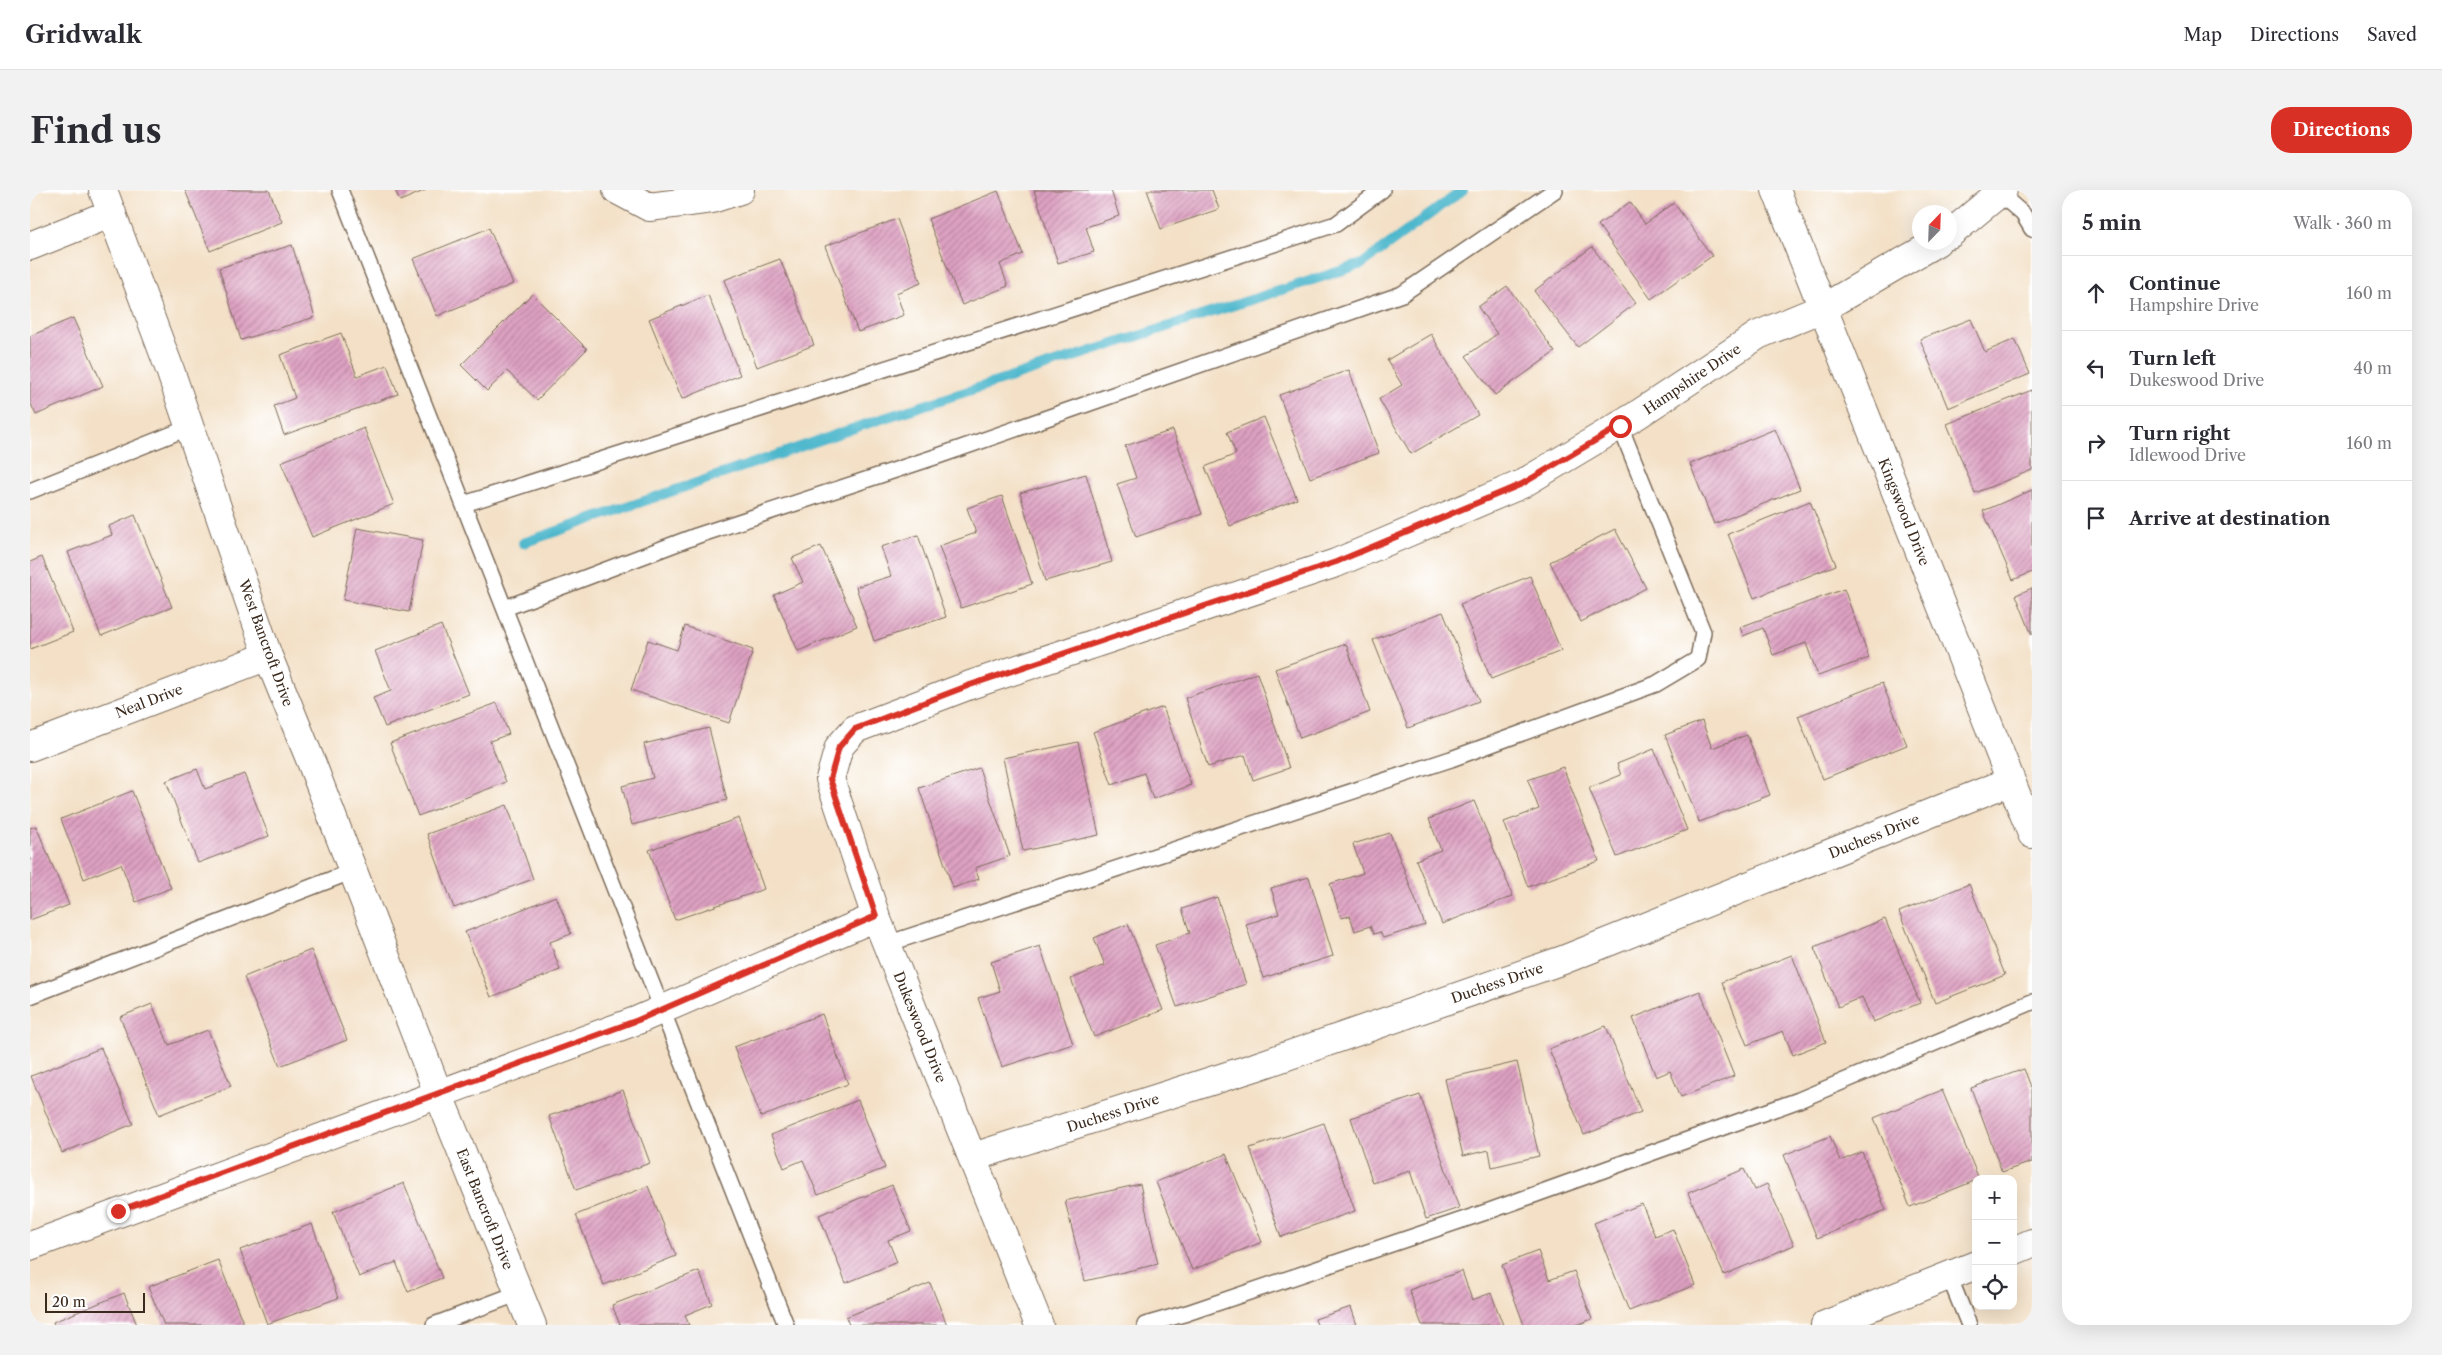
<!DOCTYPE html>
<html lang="en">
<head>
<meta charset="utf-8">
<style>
  body { margin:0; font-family:"Libre Caslon Text",serif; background:#f2f2f3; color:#2b2b33 }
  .controls { position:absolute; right:15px; bottom:15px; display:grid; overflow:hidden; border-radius:10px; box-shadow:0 5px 20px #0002 }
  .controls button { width:45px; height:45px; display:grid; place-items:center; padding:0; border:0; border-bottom:1px solid #e1e1e2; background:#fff; color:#2b2b33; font:25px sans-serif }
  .compass { position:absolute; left:1882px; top:15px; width:45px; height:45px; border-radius:50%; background:#fff; box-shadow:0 5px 20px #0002; rotate:23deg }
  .scale { position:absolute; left:15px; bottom:12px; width:100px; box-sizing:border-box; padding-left:5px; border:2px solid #3b2a1e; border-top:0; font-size:14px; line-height:18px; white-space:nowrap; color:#3b2a1e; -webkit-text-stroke:4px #fff; paint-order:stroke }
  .stop { position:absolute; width:15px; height:15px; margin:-11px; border:4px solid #d93025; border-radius:50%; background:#fff }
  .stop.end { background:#d93025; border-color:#fff; box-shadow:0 1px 5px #0008 }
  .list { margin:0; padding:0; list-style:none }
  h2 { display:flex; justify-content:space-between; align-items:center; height:65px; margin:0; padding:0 20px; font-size:21px }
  h2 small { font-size:16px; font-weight:400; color:#7c7c81 }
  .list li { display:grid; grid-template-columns:32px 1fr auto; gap:15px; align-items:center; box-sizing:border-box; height:75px; padding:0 20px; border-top:1px solid #e1e1e2 }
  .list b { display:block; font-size:19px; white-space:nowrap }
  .list p { margin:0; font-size:16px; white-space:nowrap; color:#7c7c81 }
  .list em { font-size:16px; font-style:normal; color:#7c7c81 }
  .icon { flex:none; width:28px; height:28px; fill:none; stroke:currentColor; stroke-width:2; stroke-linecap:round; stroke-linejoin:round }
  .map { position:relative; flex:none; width:2002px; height:1135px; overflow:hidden; border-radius:20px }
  header { display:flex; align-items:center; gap:30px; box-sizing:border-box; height:70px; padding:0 25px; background:#fff; border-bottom:1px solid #e1e1e2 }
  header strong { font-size:24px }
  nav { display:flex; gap:28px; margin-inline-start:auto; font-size:18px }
  .intro { display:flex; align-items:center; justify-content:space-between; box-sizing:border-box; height:120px; padding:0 30px }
  h1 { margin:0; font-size:35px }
  .button { padding:12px 22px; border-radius:20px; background:#d93025; color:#fff; font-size:18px; font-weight:700 }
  main { display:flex; gap:30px; padding:0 30px }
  aside { flex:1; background:#fff; border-radius:20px; box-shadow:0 5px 20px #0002 }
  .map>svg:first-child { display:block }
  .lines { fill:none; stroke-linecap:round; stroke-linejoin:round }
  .stream { stroke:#4eb7cc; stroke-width:10 }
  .building { fill:url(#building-hatch) }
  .service-casing { stroke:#7b6a59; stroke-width:18 }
  .minor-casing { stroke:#7b6a59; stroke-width:30 }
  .service { stroke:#fff; stroke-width:15 }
  .minor { stroke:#fff; stroke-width:28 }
  .route { stroke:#d93025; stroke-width:6 }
  .labels { text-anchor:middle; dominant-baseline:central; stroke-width:5; stroke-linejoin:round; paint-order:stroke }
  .street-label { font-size:14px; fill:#3b2a1e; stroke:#fff }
</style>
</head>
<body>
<header>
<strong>Gridwalk</strong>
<nav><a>Map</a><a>Directions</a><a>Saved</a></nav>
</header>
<div class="intro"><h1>Find us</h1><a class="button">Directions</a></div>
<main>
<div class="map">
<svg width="2002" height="1135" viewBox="0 0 2002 1135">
  <defs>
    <pattern id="building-hatch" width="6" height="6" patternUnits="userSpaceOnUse" patternTransform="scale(1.25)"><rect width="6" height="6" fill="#dea1c2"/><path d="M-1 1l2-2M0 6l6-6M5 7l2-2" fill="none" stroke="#b5839d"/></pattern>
  </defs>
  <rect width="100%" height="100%" fill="#fff"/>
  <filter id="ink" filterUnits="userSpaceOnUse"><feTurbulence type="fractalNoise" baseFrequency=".02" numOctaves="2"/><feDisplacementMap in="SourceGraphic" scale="10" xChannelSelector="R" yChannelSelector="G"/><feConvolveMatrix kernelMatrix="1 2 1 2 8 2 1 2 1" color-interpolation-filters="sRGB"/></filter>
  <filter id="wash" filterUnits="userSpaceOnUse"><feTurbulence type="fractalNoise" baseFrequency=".0096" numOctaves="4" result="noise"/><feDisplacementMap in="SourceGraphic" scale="20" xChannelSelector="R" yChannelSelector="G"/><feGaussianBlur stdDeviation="1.12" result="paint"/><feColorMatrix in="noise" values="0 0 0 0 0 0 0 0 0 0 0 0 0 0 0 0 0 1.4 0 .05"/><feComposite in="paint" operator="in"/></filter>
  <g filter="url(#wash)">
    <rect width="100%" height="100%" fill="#f3e0c6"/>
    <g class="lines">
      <path class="stream" d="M493 353 842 232 1332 74 1433 0"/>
    </g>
    <g id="blocks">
      <path class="building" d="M155 0H239L252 32 180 61Z
        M365 0H396L370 11Z
        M1004 0H1081L1089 26 1056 37 1064 62 1028 73Z
        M1117 0H1182L1189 19 1131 39Z
        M968 1 993 64 970 74 978 96 932 115 898 29Z
        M1600 12 1615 34 1644 13 1682 66 1621 109 1568 35Z
        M867 29 891 93 866 103 874 125 828 142 795 56Z
        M459 38 483 94 407 126 383 69Z
        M262 55 285 127 211 150 189 78Z
        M1562 57 1606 113 1548 157 1504 101Z
        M750 69 784 155 727 177 694 90Z
        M1477 96 1525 162 1465 205 1436 166 1467 144 1448 117Z
        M502 104 557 159 507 210 477 181 457 201 431 175Z
        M678 105 710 185 652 209 619 129Z
        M43 128 73 196 6 225 0 212V146Z
        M1941 129 1955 162 1985 149 2000 184 1918 218 1890 149Z
        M311 143 327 186 357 175 368 204 254 245 244 216 265 208 250 165Z
        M1401 144 1448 225 1381 264 1349 209 1372 195 1357 170Z
        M1319 180 1349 263 1280 288 1249 205Z
        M2002 200V280L1945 303 1917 234Z
        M1234 227 1267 309 1200 336 1175 277 1206 264 1197 242Z
        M334 238 364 314 282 347 251 272Z
        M1745 239 1770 299 1684 334 1660 274Z
        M1143 240 1172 324 1106 347 1087 294 1106 288 1095 256Z
        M1056 284 1082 372 1015 391 990 303Z
        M2002 300V382L1983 390 1953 321Z
        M972 306 1002 394 931 418 909 356 946 343 937 318Z
        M1780 311 1806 375 1724 408 1698 344Z
        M105 325 142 417 71 446 38 362 82 345 79 336Z
        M327 338 393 350 379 422 313 410Z
        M1585 339 1616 398 1551 432 1520 372Z
        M888 345 916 427 844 451 826 397 861 386 851 357Z
        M791 356 827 436 768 461 744 405 773 392 762 368Z
        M12 367 43 442 0 459V372Z
        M1500 386 1531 461 1461 489 1430 414Z
        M2002 398V445L1986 405Z
        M1814 399 1839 468 1788 486 1776 453 1743 465 1733 438 1713 446 1710 437Z
        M1413 422 1449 511 1378 538 1343 450Z
        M411 435 439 504 355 537 343 508 361 501 345 461Z
        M655 436 723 460 699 533 601 500 618 450 647 460Z
        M1316 454 1340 522 1270 548 1245 479Z
        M1227 483 1259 578 1223 590 1215 565 1178 577 1155 508Z
        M1852 493 1877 555 1793 589 1768 526Z
        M467 513 479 544 460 551 476 592 388 626 360 553Z
        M1133 517 1161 595 1123 609 1114 583 1082 595 1063 542Z
        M1672 531 1682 558 1717 545 1740 605 1669 632 1635 545Z
        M679 538 697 610 602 635 592 596 623 588 614 554Z
        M1048 552 1069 645 993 661 973 568Z
        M1624 559 1657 640 1587 667 1559 598 1591 585 1587 574Z
        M1533 577 1569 671 1498 697 1474 632 1509 619 1498 590Z
        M949 578 980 666 945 678 949 689 923 698 889 598Z
        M167 579 175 599 214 584 239 646 168 673 136 591Z
        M102 601 141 698 106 712 91 674 54 689 31 629Z
        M1444 611 1483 706 1412 734 1386 670 1411 660 1399 629Z
        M477 615 503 689 424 718 397 644Z
        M709 628 734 699 645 730 619 660Z
        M6 636 39 715 0 730V638Z
        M1360 643 1395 735 1353 748 1350 742 1344 744 1340 736 1325 741 1320 726 1311 728 1300 694 1333 683 1323 654Z
        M1279 687 1303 766 1233 788 1216 734 1249 724 1241 698Z
        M1939 694 1975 785 1905 813 1869 722Z
        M526 706 541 744 520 752 530 780 461 807 435 742Z
        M1187 707 1216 794 1147 817 1125 755 1160 743 1152 719Z
        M1855 729 1890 813 1843 832 1832 807 1808 817 1784 757Z
        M1098 734 1133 820 1064 847 1041 789 1075 775 1064 748Z
        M1010 756 1043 854 972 877 948 808 970 801 961 772Z
        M281 760 317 850 250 876 214 787Z
        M1762 765 1796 852 1763 865 1753 841 1717 855 1692 792Z
        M1670 801 1704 886 1651 907 1640 881 1626 887 1603 828Z
        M122 814 139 855 178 840 201 896 129 925 90 827Z
        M792 824 818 894 731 927 704 857Z
        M1576 836 1611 922 1554 945 1519 859Z
        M71 858 103 934 32 963 1 886Z
        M1487 872 1509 966 1462 977 1459 960 1433 966 1415 889Z
        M1994 879 2002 899V972L1972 982 1941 898Z
        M593 900 620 973 546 1000 519 926Z
        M1912 900 1949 989 1880 1017 1844 928Z
        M1390 905 1429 1018 1396 1029 1380 981 1343 993 1321 928Z
        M828 910 855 978 788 1005 773 970 754 978 741 945Z
        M1294 933 1325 1021 1251 1047 1220 958Z
        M1800 946 1810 971 1832 962 1856 1020 1787 1048 1754 965Z
        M1196 964 1232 1052 1162 1080 1126 992Z
        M1714 979 1724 1000 1737 994 1764 1055 1694 1085 1658 1003Z
        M374 993 412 1088 378 1102 366 1072 329 1087 303 1022Z
        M1110 994 1128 1074 1055 1091 1035 1011Z
        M862 995 881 1041 858 1050 867 1072 816 1093 789 1025Z
        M618 996 646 1066 574 1095 546 1025Z
        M1612 1014 1625 1046 1643 1039 1665 1095 1599 1121 1564 1033Z
        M282 1034 308 1108 237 1134 210 1060Z
        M1508 1061 1519 1090 1544 1081 1562 1129 1547 1135H1494L1472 1075Z
        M188 1070 214 1135H134L118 1097Z
        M669 1081 682 1114 655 1125 659 1135H590L582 1115Z
        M1432 1081 1442 1110 1461 1103 1473 1135H1392L1379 1100Z
        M900 1093 917 1135H819L816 1127Z
        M94 1103 107 1135H24L23 1132Z
        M1321 1117 1327 1135H1287L1285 1129Z"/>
    </g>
  </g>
  <g filter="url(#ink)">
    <use href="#blocks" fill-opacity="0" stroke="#7b6a59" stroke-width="1"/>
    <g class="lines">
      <g class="service-casing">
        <path id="service" d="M310 0 756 1135
          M1970 4 1993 24 2002 39
          M0 301 160 237
          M434 314 1306 34 1352 0
          M475 418 666 346 911 265 1372 104 1525 0
          M857 754 1421 569 1626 494 1668 469 1673 442 1590 236
          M0 806 323 681
          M1919 1086 1939 1135
          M404 1135 489 1103
          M1115 1135 1157 1123 1459 1021 1769 910 2002 812"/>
      </g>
      <g class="minor-casing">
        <path id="minor" d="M73 0 140 180 238 466 282 574 408 903 502 1135
          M587 0 619 17 682 9 710 0
          M1746 0 2002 644
          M1920 44 1973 0
          M0 56 82 23
          M0 557 238 466
          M943 967 1225 877 1533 770 1981 591
          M0 1056 608 830 846 727
          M1983 1061 2002 1053
          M1009 1135 846 727 800 589 809 557 825 539 940 495 1306 373 1492 294 1607 225 1728 145 1793 118 1907 52
          M1795 1135 1946 1075"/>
      </g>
      <use href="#service" class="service"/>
      <use href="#minor" class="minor"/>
    </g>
  </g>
  <g class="lines" filter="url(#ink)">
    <path class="route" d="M88 1021 608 830 846 726 800 589 809 557 825 539 940 495 1306 372 1492 294 1590 236"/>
  </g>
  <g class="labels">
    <g class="street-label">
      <text transform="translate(1662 189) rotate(-34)">Hampshire Drive</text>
      <text transform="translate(1874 322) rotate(68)">Kingswood Drive</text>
      <text transform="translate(236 453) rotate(70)">West Bancroft Drive</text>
      <text transform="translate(119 511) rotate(-21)">Neal Drive</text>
      <text transform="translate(1844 646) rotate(-22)">Duchess Drive</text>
      <text transform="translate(1467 793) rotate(-19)">Duchess Drive</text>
      <text transform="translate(890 837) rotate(68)">Dukeswood Drive</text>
      <text transform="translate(1083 923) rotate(-18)">Duchess Drive</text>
      <text transform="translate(455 1019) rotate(68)">East Bancroft Drive</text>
    </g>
  </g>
</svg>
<div class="controls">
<button>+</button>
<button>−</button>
<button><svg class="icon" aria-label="locate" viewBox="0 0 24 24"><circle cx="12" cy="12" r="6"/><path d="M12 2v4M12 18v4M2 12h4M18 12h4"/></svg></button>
</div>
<svg class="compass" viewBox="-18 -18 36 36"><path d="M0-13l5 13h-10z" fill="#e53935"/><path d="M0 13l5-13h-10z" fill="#7c7c81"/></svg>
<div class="scale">20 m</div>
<div class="stop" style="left:1590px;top:236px"></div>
<div class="stop end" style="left:88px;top:1021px"></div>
</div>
<aside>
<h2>5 min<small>Walk · 360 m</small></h2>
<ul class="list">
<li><svg class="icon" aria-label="ahead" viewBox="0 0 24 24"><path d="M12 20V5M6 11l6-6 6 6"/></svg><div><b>Continue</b><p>Hampshire Drive</p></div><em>160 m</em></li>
<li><svg class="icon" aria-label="left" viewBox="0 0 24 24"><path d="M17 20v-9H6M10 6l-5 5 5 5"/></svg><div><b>Turn left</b><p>Dukeswood Drive</p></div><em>40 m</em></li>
<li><svg class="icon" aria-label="right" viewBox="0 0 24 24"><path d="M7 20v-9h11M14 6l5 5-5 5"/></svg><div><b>Turn right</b><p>Idlewood Drive</p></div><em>160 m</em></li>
<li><svg class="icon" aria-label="arrive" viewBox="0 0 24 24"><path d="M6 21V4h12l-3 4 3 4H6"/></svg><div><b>Arrive at destination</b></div></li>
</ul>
</aside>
</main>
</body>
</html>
